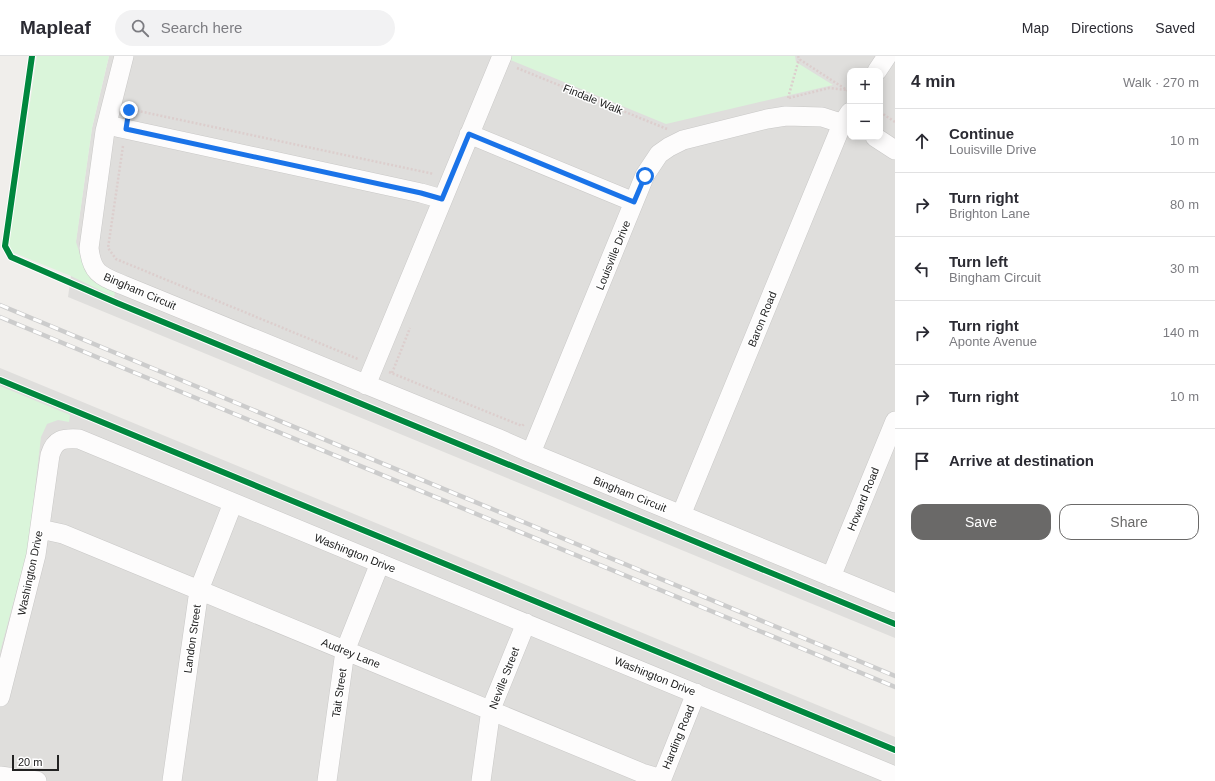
<!DOCTYPE html>
<html lang="en">
<head>
<meta charset="utf-8">
<style>
  body { margin:0; font-family:Arial,sans-serif; background:#f2f2f3; color:#2b2b33 }
  .controls { position:absolute; right:12px; top:12px; display:grid; overflow:hidden; border-radius:8px; box-shadow:0 2px 10px #0003 }
  .controls button { width:36px; height:36px; display:grid; place-items:center; padding:0; border:0; border-bottom:1px solid #e1e1e2; background:#fff; color:#2b2b33; font:20px sans-serif }
  .scale { position:absolute; left:12px; bottom:10px; width:47px; box-sizing:border-box; padding-left:4px; border:2px solid #222; border-top:0; font-size:11px; line-height:14px; white-space:nowrap; color:#222; -webkit-text-stroke:3px #fff; paint-order:stroke }
  .stop { position:absolute; width:12px; height:12px; margin:-9px; border:3px solid #1a73e8; border-radius:50%; background:#fff }
  .stop.end { background:#1a73e8; border-color:#fff; box-shadow:0 1px 4px #0008 }
  .list { margin:0; padding:0; list-style:none }
  h2 { display:flex; justify-content:space-between; align-items:center; height:52px; margin:0; padding:0 16px; font-size:17px }
  h2 small { font-size:13px; font-weight:400; color:#7c7c81 }
  .list li { display:grid; grid-template-columns:26px 1fr auto; gap:12px; align-items:center; box-sizing:border-box; height:64px; padding:0 16px; border-top:1px solid #e1e1e2 }
  .list b { display:block; font-size:15px; white-space:nowrap }
  .list p { margin:0; font-size:13px; white-space:nowrap; color:#7c7c81 }
  .list em { font-size:13px; font-style:normal; color:#7c7c81 }
  .actions { display:flex; gap:8px; padding:12px 16px }
  .actions a { flex:1; padding:9px 0; border:1px solid #6a6968; border-radius:12px; text-align:center; font-size:14px; color:#6a6968 }
  .actions .main { background:#6a6968; color:#fff }
  .icon { flex:none; width:22px; height:22px; fill:none; stroke:currentColor; stroke-width:2; stroke-linecap:round; stroke-linejoin:round }
  .map { position:relative; flex:none; width:895px; height:725px; overflow:hidden }
  header { display:flex; align-items:center; gap:24px; box-sizing:border-box; height:56px; padding:0 20px; background:#fff; border-bottom:1px solid #e1e1e2 }
  header strong { font-size:19px }
  nav { display:flex; gap:22px; margin-inline-start:auto; font-size:14px }
  .search { width:280px; height:36px; background:#f2f2f3; display:flex; align-items:center; gap:10px; box-sizing:border-box; padding:0 14px; border-radius:22px; color:#7c7c81; font-size:15px }
  main { display:flex }
  aside { flex:1; background:#fff }
  .map>svg:first-child { display:block }
  .residential { fill:#dfdedc; fill-rule:evenodd }
  .park { fill:#daf5da }
  .lines { fill:none; stroke-linecap:round; stroke-linejoin:round }
  .minor-casing { stroke:#c9c8c7; stroke-width:20 }
  .path { stroke:#dccecd; stroke-width:2.5; stroke-dasharray:2 2; stroke-linecap:butt }
  .minor { stroke:#fdfcfc; stroke-width:19 }
  .rail-casing { stroke:#ccc; stroke-width:4.5 }
  .rail { stroke:#fff; stroke-width:3; stroke-dasharray:9; stroke-linecap:butt }
  .cycleway-casing { stroke:#fff; stroke-width:8 }
  .cycleway { stroke:#00873e; stroke-width:6 }
  .route { stroke:#1a73e8; stroke-width:5 }
  .labels { text-anchor:middle; dominant-baseline:central; stroke-width:3; stroke-linejoin:round; paint-order:stroke }
  .street-label { font-size:11px; fill:#222; stroke:#fff }
</style>
</head>
<body>
<header>
<strong>Mapleaf</strong>
<div class="search"><svg class="icon" aria-label="search" viewBox="0 0 24 24"><circle cx="10" cy="10" r="6"/><path d="M15 15l6 6"/></svg>Search here</div>
<nav><a>Map</a><a>Directions</a><a>Saved</a></nav>
</header>
<main>
<div class="map">
<svg width="895" height="725" viewBox="0 0 895 725">
  <rect width="100%" height="100%" fill="#f0eeeb"/>
  <path class="residential" d="M109 0H895V582L68 241 92 72ZM850 15H880V81H850Z
    M0 312 895 681V725H0Z"/>
  <path class="park" d="M37 0H109L92 72 76 186 83 208 116 233 114 241 71 220 12 196 9 188Z
    M508 0H795L796 6 833 29 666 68 508 3Z
    M0 330 70 359 69 366 58 364 47 368 41 381 28 492 0 596Z"/>
  <g class="lines">
    <g class="minor-casing">
      <path id="minor" d="M124 0 105 75 89 192C92 218 101 220 123 229L497 382 531 397 895 547
        M877 15 887 0
        M107 69 421 137 442 143
        M469 78 634 146
        M875 81 895 94
        M366 329 502 0
        M531 397 645 119 659 98 669 91 683 84 767 63 786 60 822 61 850 70
        M681 459 842 68 850 56
        M40 473 63 478C256 558 450 636 642 717L662 723
        M831 521 895 365
        M0 641 36 499 50 399C55 383 63 382 79 383L895 720
        M0 720 37 725
        M172 725 199 534 233 447
        M327 725 345 595 380 507
        M481 725 491 653 526 567
        M661 725 696 637"/>
    </g>
    <path class="path" d="M798 0 799 3 850 36
      M517 12 667 73
      M788 42 799 3
      M789 42 829 32 847 34
      M129 53 434 118
      M880 56 895 66
      M123 90 108 192 116 203 358 303
      M389 316 522 370 524 368
      M392 317 410 272"/>
    <use href="#minor" class="minor"/>
    <g class="rail-casing">
      <path id="rail" d="M0 249 895 620
        M0 261 895 631"/>
    </g>
    <use href="#rail" class="rail"/>
    <g class="cycleway-casing">
      <path id="cycleway" d="M32 0 5 190 11 201 117 247 895 568
        M0 324 895 694"/>
    </g>
    <use href="#cycleway" class="cycleway"/>
  </g>
  <g class="lines">
    <path class="route" d="M129 54 126 73 421 137 442 143 469 78 634 146 645 120"/>
  </g>
  <g class="labels">
    <g class="street-label">
      <text transform="translate(593 43) rotate(22)">Findale Walk</text>
      <text transform="translate(613 199) rotate(-68)">Louisville Drive</text>
      <text transform="translate(140 235) rotate(23)">Bingham Circuit</text>
      <text transform="translate(762 263) rotate(-68)">Baron Road</text>
      <text transform="translate(630 438) rotate(22)">Bingham Circuit</text>
      <text transform="translate(863 443) rotate(-68)">Howard Road</text>
      <text transform="translate(355 497) rotate(22)">Washington Drive</text>
      <text transform="translate(30 517) rotate(-78)">Washington Drive</text>
      <text transform="translate(192 583) rotate(-82)">Landon Street</text>
      <text transform="translate(351 597) rotate(22)">Audrey Lane</text>
      <text transform="translate(655 620) rotate(22)">Washington Drive</text>
      <text transform="translate(504 622) rotate(-69)">Neville Street</text>
      <text transform="translate(339 637) rotate(-82)">Tait Street</text>
      <text transform="translate(678 681) rotate(-68)">Harding Road</text>
    </g>
  </g>
</svg>
<div class="controls">
<button>+</button>
<button>−</button>
</div>
<div class="scale">20 m</div>
<div class="stop" style="left:645px;top:120px"></div>
<div class="stop end" style="left:129px;top:54px"></div>
</div>
<aside>
<h2>4 min<small>Walk · 270 m</small></h2>
<ul class="list">
<li><svg class="icon" aria-label="ahead" viewBox="0 0 24 24"><path d="M12 20V5M6 11l6-6 6 6"/></svg><div><b>Continue</b><p>Louisville Drive</p></div><em>10 m</em></li>
<li><svg class="icon" aria-label="right" viewBox="0 0 24 24"><path d="M7 20v-9h11M14 6l5 5-5 5"/></svg><div><b>Turn right</b><p>Brighton Lane</p></div><em>80 m</em></li>
<li><svg class="icon" aria-label="left" viewBox="0 0 24 24"><path d="M17 20v-9H6M10 6l-5 5 5 5"/></svg><div><b>Turn left</b><p>Bingham Circuit</p></div><em>30 m</em></li>
<li><svg class="icon" aria-label="right" viewBox="0 0 24 24"><path d="M7 20v-9h11M14 6l5 5-5 5"/></svg><div><b>Turn right</b><p>Aponte Avenue</p></div><em>140 m</em></li>
<li><svg class="icon" aria-label="right" viewBox="0 0 24 24"><path d="M7 20v-9h11M14 6l5 5-5 5"/></svg><div><b>Turn right</b></div><em>10 m</em></li>
<li><svg class="icon" aria-label="arrive" viewBox="0 0 24 24"><path d="M6 21V4h12l-3 4 3 4H6"/></svg><div><b>Arrive at destination</b></div></li>
</ul>
<div class="actions"><a class="main">Save</a><a>Share</a></div>
</aside>
</main>
</body>
</html>
